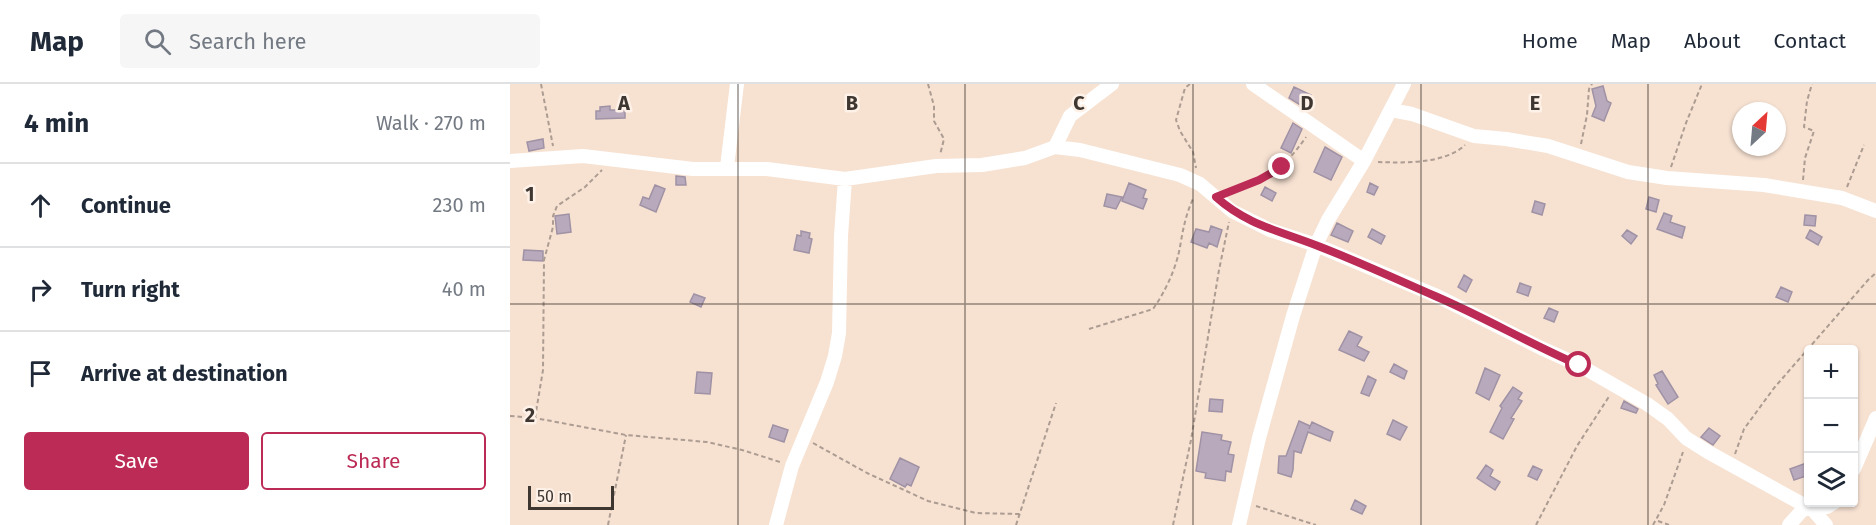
<!DOCTYPE html>
<html lang="en">
<head>
<meta charset="utf-8">
<style>
  body { margin:0; font-family:"Fira Sans",sans-serif; background:#f6f6f7; color:#1f2937 }
  .controls { position:absolute; right:18px; bottom:18px; display:grid; overflow:hidden; border-radius:6px; box-shadow:0 2px 4px #0004 }
  .controls button { width:54px; height:54px; display:grid; place-items:center; padding:0; border:0; border-bottom:2px solid #e0e1e3; background:#fff; color:#1f2937; font:30px sans-serif }
  .compass { position:absolute; left:1222px; top:18px; width:54px; height:54px; border-radius:50%; background:#fff; box-shadow:0 2px 4px #0004; rotate:26deg }
  .scale { position:absolute; left:18px; bottom:15px; width:86px; box-sizing:border-box; padding-left:6px; border:3px solid #3e3630; border-top:0; font-size:16px; line-height:21px; white-space:nowrap; color:#3e3630; -webkit-text-stroke:4px #fef1e7; paint-order:stroke }
  .stop { position:absolute; width:18px; height:18px; margin:-14px; border:4px solid #bb2b55; border-radius:50%; background:#fff }
  .stop.end { background:#bb2b55; border-color:#fff; box-shadow:0 2px 6px #0008 }
  .list { margin:0; padding:0; list-style:none }
  h2 { display:flex; justify-content:space-between; align-items:center; height:78px; margin:0; padding:0 24px; font-size:26px }
  h2 small { font-size:20px; font-weight:400; color:#747a83 }
  .list li { display:grid; grid-template-columns:39px 1fr auto; gap:18px; align-items:center; box-sizing:border-box; height:84px; padding:0 24px; border-top:2px solid #e0e1e3 }
  .list b { display:block; font-size:22px; white-space:nowrap }
  .list em { font-size:20px; font-style:normal; color:#747a83 }
  .actions { display:flex; gap:12px; padding:18px 24px }
  .actions a { flex:1; padding:14px 0; border:2px solid #bb2b55; border-radius:6px; text-align:center; font-size:21px; color:#bb2b55 }
  .actions .main { background:#bb2b55; color:#fff }
  .icon { flex:none; width:33px; height:33px; fill:none; stroke:currentColor; stroke-width:2; stroke-linecap:round; stroke-linejoin:round }
  .map { position:relative; flex:none; width:1366px; height:441px; overflow:hidden }
  header { display:flex; align-items:center; gap:36px; box-sizing:border-box; height:84px; padding:0 30px; background:#fff; border-bottom:2px solid #e0e1e3 }
  header strong { font-size:28px }
  nav { display:flex; gap:33px; margin-inline-start:auto; font-size:21px }
  .search { width:420px; height:54px; background:#f6f6f7; display:flex; align-items:center; gap:15px; box-sizing:border-box; padding:0 21px; border-radius:6px; color:#747a83; font-size:22px }
  main { display:flex }
  aside { flex:1; background:#fff }
  .map>svg:first-child { display:block }
  .building { fill:#b8a9bc; stroke:#a092a5; stroke-width:1.5 }
  .lines { fill:none; stroke-linecap:round; stroke-linejoin:round }
  .path { stroke:#ac9c91; stroke-width:2; stroke-dasharray:4.5 3; stroke-linecap:butt }
  .minor { stroke:#fff; stroke-width:14 }
  .route { stroke:#bb2b55; stroke-width:8 }
  .grid { fill:none; stroke:#3e3630; stroke-width:1.5; stroke-opacity:0.55 }
  .grid-label { font-size:20px; text-anchor:middle; font-weight:bold; fill:#3e3630; stroke:#fef1e7; stroke-width:5; stroke-linejoin:round; paint-order:stroke }
</style>
</head>
<body>
<header>
<strong>Map</strong>
<div class="search"><svg class="icon" aria-label="search" viewBox="0 0 24 24"><circle cx="10" cy="10" r="6"/><path d="M15 15l6 6"/></svg>Search here</div>
<nav><a>Home</a><a>Map</a><a>About</a><a>Contact</a></nav>
</header>
<main>
<aside>
<h2>4 min<small>Walk · 270 m</small></h2>
<ul class="list">
<li><svg class="icon" aria-label="ahead" viewBox="0 0 24 24"><path d="M12 20V5M6 11l6-6 6 6"/></svg><div><b>Continue</b></div><em>230 m</em></li>
<li><svg class="icon" aria-label="right" viewBox="0 0 24 24"><path d="M7 20v-9h11M14 6l5 5-5 5"/></svg><div><b>Turn right</b></div><em>40 m</em></li>
<li><svg class="icon" aria-label="arrive" viewBox="0 0 24 24"><path d="M6 21V4h12l-3 4 3 4H6"/></svg><div><b>Arrive at destination</b></div></li>
</ul>
<div class="actions"><a class="main">Save</a><a>Share</a></div>
</aside>
<div class="map">
<svg width="1366" height="441" viewBox="0 0 1366 441">
  <rect width="100%" height="100%" fill="#f7e2d2"/>
  <path class="building" d="M1093 2 1097 17 1101 19 1094 37 1082 32 1086 22 1082 5Z
    M784 3 801 11 795 24 779 14Z
    M100 22V26H115V34L86 35V27H90V23Z
    M783 39 792 45 781 69 771 64Z
    M33 55 34 64 19 67 17 58Z
    M815 63 832 73 821 96 804 88Z
    M166 92 175 93 176 101H166Z
    M619 99 636 106 633 114 637 115 633 125 612 117Z
    M860 99 868 103 864 111 857 108Z
    M145 101 155 105 146 128 130 121 133 113 139 115Z
    M755 103 766 109 762 117 751 111Z
    M597 110 612 113 606 125 594 122Z
    M1139 113 1149 116 1146 128 1136 125Z
    M1025 117 1035 120 1032 131 1022 128Z
    M1154 129 1162 132 1160 138 1175 143 1172 154 1147 145Z
    M59 130 61 148 47 150 45 132Z
    M1295 131 1306 132 1305 142 1294 141Z
    M827 139 843 147 838 158 821 151Z
    M701 142 712 146 707 163 699 159 697 164 681 158 686 145 699 148Z
    M862 145 875 152 871 160 858 153Z
    M1117 146 1127 152 1121 160 1112 152Z
    M1300 146 1312 153 1308 161 1296 154Z
    M291 147 300 149 299 154 302 155 299 169 284 166 287 151 291 152Z
    M14 166 33 167V177L13 176Z
    M954 191 962 196 956 208 948 203Z
    M1010 199 1021 203 1018 212 1007 208Z
    M1271 203 1282 208 1278 218 1266 213Z
    M184 210 195 214 191 223 180 218Z
    M1039 224 1048 228 1044 238 1034 234Z
    M839 247 852 253 847 262 859 268 854 277 829 266Z
    M884 280 897 287 894 295 880 288Z
    M975 284 990 291 979 316 966 309Z
    M1152 287 1168 313 1158 320 1146 301 1148 300 1144 291Z
    M187 288 202 289 200 310 185 309Z
    M858 292 866 296 859 312 851 309Z
    M1003 303 1012 309 1008 315 1012 317 1001 334 1004 335 993 355 980 348 992 324 990 322Z
    M700 315 713 316 712 328 699 327Z
    M1114 317 1128 325 1126 329 1111 324Z
    M883 336 897 343 890 356 877 350Z
    M789 337 800 342 799 345 802 338 823 348 820 357 798 348 791 369 784 367 783 386 781 393 768 389 769 372H776Z
    M263 341 278 346 274 358 259 353Z
    M1199 344 1210 352 1203 361 1191 353Z
    M692 348 712 351 711 356 721 358 718 370 724 371 721 388 716 387 715 397 695 394 696 389 686 387Z
    M390 374 409 383 401 402 397 400 395 403 380 395Z
    M1299 378V391L1284 396 1280 385Z
    M976 381 983 386 980 392 990 398 985 406 967 394Z
    M1023 382 1032 386 1027 396 1018 392Z
    M845 416 856 422 852 430 841 425Z"/>
  <g class="lines">
    <path class="path" d="M31 0 43 62
      M418 0 424 22V37L434 55 430 71
      M680 0 675 4 666 36 670 47 683 68 686 84
      M1071 60 1077 31 1079 5 1082 0
      M868 78C894 79 935 80 955 61
      M1161 83 1176 39 1192 0
      M1293 96 1295 74 1304 47 1294 43 1297 17 1302 0
      M1337 103 1354 61
      M717 108C756 93 772 88 796 53
      M579 245 643 225C655 208 666 185 670 163 673 145 676 129 684 113
      M0 332 25 334 116 351 197 358 232 366 270 378
      M25 334 33 286 34 176 43 143V132L47 122 75 103 92 86
      M303 359 357 389 418 417 466 429 510 430
      M1225 370 1234 345 1264 304 1358 196 1366 189
      M746 422 806 441
      M1148 437 1159 441
      M98 441 116 351
      M506 441 546 319
      M663 441 681 356 709 186 719 138
      M1026 441 1067 362 1100 311
      M1143 441 1154 421 1173 368"/>
    <path class="minor" d="M743 0 854 77
      M881 26 902 30 964 52 996 55 1038 62 1118 88 1157 94 1254 101 1332 114 1366 127
      M545 63 570 66 670 91 690 100 722 127 760 146 806 161 927 212 1031 264 1069 281 1137 320 1158 335 1176 354 1198 368 1303 426 1316 441
      M0 77 73 72 183 85H257L335 95 426 82 472 81 515 74 545 63 560 32 602 0
      M217 83 227 0
      M1344 385 1366 334
      M1303 426 1317 423 1325 418
      M266 441 282 382 317 298 325 272 329 249 331 152 335 95
      M729 441 749 354 783 232 806 161 818 136 854 77 894 0
      M1279 441 1296 422"/>
  </g>
  <g class="lines">
    <path class="route" d="M772 83 749 96 706 113C737 141 770 147 808 162 847 177 886 195 925 212 974 233 1020 260 1069 281"/>
  </g>
  <path class="grid" d="M228 0V441M455 0V441M683 0V441M911 0V441M1138 0V441M0 220H1366"/>
  <g class="grid-label">
    <text x="114" y="26">A</text>
    <text x="342" y="26">B</text>
    <text x="569" y="26">C</text>
    <text x="797" y="26">D</text>
    <text x="1025" y="26">E</text>
    <text x="20" y="117">1</text>
    <text x="20" y="338">2</text>
  </g>
</svg>
<div class="controls">
<button>+</button>
<button>−</button>
<button><svg class="icon" aria-label="layers" viewBox="0 0 24 24"><path d="M12 4l9 5-9 5-9-5zM3 14l9 5 9-5"/></svg></button>
</div>
<svg class="compass" viewBox="-18 -18 36 36"><path d="M0-13l5 13h-10z" fill="#e53935"/><path d="M0 13l5-13h-10z" fill="#747a83"/></svg>
<div class="scale">50 m</div>
<div class="stop" style="left:1069px;top:281px"></div>
<div class="stop end" style="left:772px;top:83px"></div>
</div>
</main>
</body>
</html>
